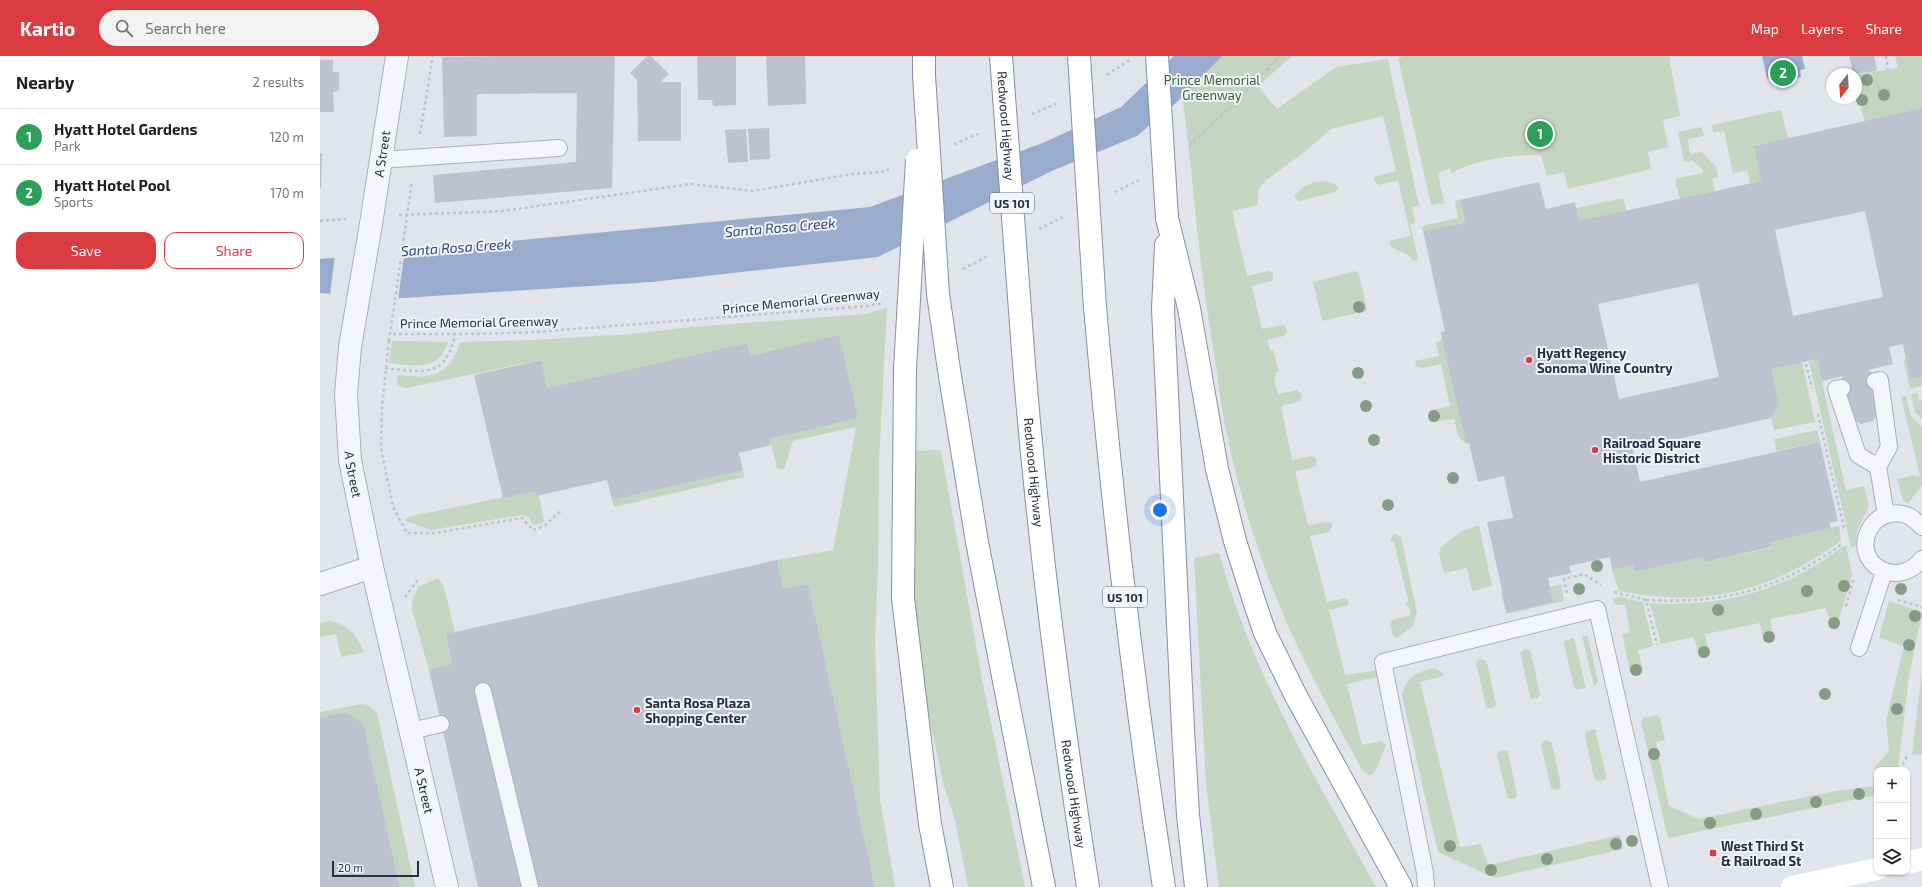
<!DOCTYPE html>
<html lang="en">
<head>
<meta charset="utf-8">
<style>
  body { margin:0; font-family:"Exo 2",sans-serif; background:#f2f2f2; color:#202124 }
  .controls { position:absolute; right:12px; bottom:12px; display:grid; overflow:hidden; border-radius:8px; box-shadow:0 1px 3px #0004 }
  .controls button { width:36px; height:36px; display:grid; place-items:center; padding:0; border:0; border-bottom:1px solid #e0e0e0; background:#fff; color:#202124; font:20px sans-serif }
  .compass { position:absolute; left:1506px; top:12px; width:36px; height:36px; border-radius:50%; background:#fff; box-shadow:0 1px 3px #0004; rotate:197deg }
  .scale { position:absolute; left:12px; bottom:10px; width:87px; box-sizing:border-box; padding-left:4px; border:2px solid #282f44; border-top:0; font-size:11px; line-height:14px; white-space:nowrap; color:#282f44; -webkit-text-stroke:3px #f1f3f8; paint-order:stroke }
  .you { position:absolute; left:840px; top:454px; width:14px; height:14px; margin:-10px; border:3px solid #fff; border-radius:50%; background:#1a73e8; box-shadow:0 0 0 6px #1a73e833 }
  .badge { display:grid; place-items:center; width:26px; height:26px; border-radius:50%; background:#da3c41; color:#fff; font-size:13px; font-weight:700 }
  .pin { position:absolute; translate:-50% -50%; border:2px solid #fff; box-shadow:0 1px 4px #0006 }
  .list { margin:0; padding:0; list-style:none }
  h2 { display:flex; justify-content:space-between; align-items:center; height:52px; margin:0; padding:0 16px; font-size:17px }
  h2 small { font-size:13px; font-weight:400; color:#757577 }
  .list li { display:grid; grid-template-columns:26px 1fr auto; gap:12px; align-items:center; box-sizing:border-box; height:56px; padding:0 16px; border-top:1px solid #e0e0e0 }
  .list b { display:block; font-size:15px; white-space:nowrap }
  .list p { margin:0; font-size:13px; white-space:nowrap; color:#757577 }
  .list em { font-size:13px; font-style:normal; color:#757577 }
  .actions { display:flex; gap:8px; padding:12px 16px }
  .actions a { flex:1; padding:9px 0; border:1px solid #da3c41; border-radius:12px; text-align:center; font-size:14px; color:#da3c41 }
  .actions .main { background:#da3c41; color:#fff }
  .icon { flex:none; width:22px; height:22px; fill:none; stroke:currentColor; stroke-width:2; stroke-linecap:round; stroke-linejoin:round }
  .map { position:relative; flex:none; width:1602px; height:831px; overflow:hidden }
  header { display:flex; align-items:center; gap:24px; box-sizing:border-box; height:56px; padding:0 20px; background:#da3c41; color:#fff }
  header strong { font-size:19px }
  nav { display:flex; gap:22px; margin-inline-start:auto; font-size:14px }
  .search { width:280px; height:36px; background:#f2f2f2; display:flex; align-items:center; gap:10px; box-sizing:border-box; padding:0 14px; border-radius:22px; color:#757577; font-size:15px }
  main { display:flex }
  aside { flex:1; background:#fff }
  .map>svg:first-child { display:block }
  .green { fill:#c4d5c1 }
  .water { fill:#99acce }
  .pier { fill:#e1e4eb }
  .building { fill:#bdc2ce; fill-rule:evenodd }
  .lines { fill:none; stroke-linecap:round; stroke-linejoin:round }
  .service-casing { stroke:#aaaeb9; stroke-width:18 }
  .minor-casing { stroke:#aaaeb9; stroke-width:24 }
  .motorway-casing { stroke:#878ea3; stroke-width:24 }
  .path { stroke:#bfc2ca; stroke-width:2.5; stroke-dasharray:3 3; stroke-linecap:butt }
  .service { stroke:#f4f5f9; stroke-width:16 }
  .minor { stroke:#f4f5f9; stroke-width:22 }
  .secondary { stroke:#fff; stroke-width:22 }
  .motorway { stroke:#fff; stroke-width:22 }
  .minor-bridge-casing { stroke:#aaaeb9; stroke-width:24; stroke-linecap:butt }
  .motorway-bridge-casing { stroke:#878ea3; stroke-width:24; stroke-linecap:butt }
  .path-bridge { stroke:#bfc2ca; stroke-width:2.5; stroke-dasharray:3 3; stroke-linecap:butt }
  .minor-bridge { stroke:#f4f5f9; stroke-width:22 }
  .motorway-bridge { stroke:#fff; stroke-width:22 }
  .tree { fill:#849c86 }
  .poi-dot { fill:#da3c41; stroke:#f1f3f8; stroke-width:1.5 }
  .labels { text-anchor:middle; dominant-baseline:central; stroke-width:4; stroke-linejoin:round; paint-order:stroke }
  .shield { fill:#f1f3f8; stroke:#646a7a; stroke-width:1 }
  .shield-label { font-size:12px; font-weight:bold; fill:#282f44 }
  .park-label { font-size:13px; fill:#376134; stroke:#f1f3f8 }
  .street-label { font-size:13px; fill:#282f44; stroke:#f1f3f8 }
  .poi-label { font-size:13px; font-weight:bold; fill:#282f44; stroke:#f1f3f8; text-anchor:start }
  .water-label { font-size:14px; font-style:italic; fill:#2e477c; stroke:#f1f3f8 }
</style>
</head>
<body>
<header>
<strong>Kartio</strong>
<div class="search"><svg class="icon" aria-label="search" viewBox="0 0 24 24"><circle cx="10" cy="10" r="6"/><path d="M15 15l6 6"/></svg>Search here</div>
<nav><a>Map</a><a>Layers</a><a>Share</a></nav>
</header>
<main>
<aside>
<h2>Nearby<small>2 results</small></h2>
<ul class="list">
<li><span class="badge" style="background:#2e9e5b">1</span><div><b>Hyatt Hotel Gardens</b><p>Park</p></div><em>120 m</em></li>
<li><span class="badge" style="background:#2e9e5b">2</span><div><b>Hyatt Hotel Pool</b><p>Sports</p></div><em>170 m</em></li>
</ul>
<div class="actions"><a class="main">Save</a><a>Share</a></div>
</aside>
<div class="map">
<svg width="1602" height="831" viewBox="0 0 1602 831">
  <rect width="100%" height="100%" fill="#e1e4eb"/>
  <path class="green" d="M859 0H972L938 30 957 53 1016 11 1068 3 1099 150 1092 151 1095 167 1090 168 1098 203 1093 205C1087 193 1075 197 1069 188L1071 184 1091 180 1078 124 1059 129 1054 125V121L1056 120 1076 115 1063 60 1011 73 983 97 945 125 938 134V149L912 155 927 220 949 215 953 217V225L932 230 942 273 962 269 966 271 967 276 964 280 947 284 950 294H953L959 316 955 317 956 321H954L958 338 977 334 981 337 982 341 980 345 961 350 972 404 992 400 996 402 997 407 995 411 975 415 988 469 1007 466 1012 468V472L1009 476 990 480 1007 546 1025 542 1028 544 1029 547 1026 550 1009 554 1025 619 1059 614 1060 619 1057 621 1027 628 1042 689 1061 685 1066 689 1055 716 1052 719H1048L1042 714C1007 648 971 585 946 515 928 466 914 415 904 364 899 338 897 312 892 286 883 228 876 170 871 112 867 74 861 37 859 0Z
    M1083 0H1349L1360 60 1343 64 1348 91 1328 96 1331 113 1248 133 1244 116 1227 120 1221 99C1189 99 1161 103 1131 117L1130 112 1118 117 1124 147 1111 149 1078 2Z
    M1575 0H1602V52L1544 65 1536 30V19L1578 12Z
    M1461 54 1468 83 1434 90 1441 125 1430 127 1427 115 1413 117 1404 75 1393 77 1392 69Z
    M1382 71 1384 80 1368 83 1370 98 1382 96 1396 111 1398 121 1392 123 1395 135 1360 143 1355 123 1383 117 1382 113 1373 105 1364 106 1358 76Z
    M994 126C1003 125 1013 125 1019 132L1015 136 979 145 975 143V139L983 131Z
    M1303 142 1307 155 1259 165 1256 152Z
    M1140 144 1145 167 1103 175 1102 170 1138 162 1135 145Z
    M1035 215 1039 218 1047 253 1046 255 1002 265 993 226Z
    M567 252 559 405 558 514 555 585 560 743 575 831H555L488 528 463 533 457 504 513 494 536 371 473 385 464 413 457 412 450 383 538 362 519 280 430 300 427 287 227 332 220 304 87 332 77 329 78 319C110 323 130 321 140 286L213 284 311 278 371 271 546 258Z
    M1122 284 1146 388 1138 380 1134 363 1110 366 1109 355 1130 350 1121 308 1102 312 1096 310 1095 305 1119 300 1116 286Z
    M72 285 128 286C119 316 93 310 69 307Z
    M1497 303 1526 434 1544 430 1549 450 1537 475 1536 490 1531 491 1489 305Z
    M1583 303H1586L1590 323 1602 321V330L1590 333Z
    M1482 306 1495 366 1454 374 1451 362 1459 348 1451 313Z
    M1597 337 1599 345 1602 344V363L1595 356 1591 338Z
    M1586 340 1591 360 1602 371V430L1588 447 1585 446 1583 444 1577 423 1594 419 1595 421 1600 420 1581 341Z
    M1497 374 1500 386 1456 395 1454 383Z
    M621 394 663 628 705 831H648L635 764 624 730 602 628 598 599 594 527V395Z
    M423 414 424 421 294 451 292 444Z
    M215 435 216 440 219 439 224 466 213 469 208 461 201 459 111 474 83 464 91 460Z
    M1159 469 1172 530 1152 535 1147 512 1124 517 1119 497 1120 492 1140 476Z
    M1519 470 1521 485C1449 536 1386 552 1299 535L1292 514 1313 509 1314 516 1383 501 1385 506 1451 492 1450 486Z
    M1074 477 1081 481 1097 557 1092 571 1077 582 1073 580 1070 566 1072 564 1091 559 1089 551 1085 549 1088 545 1074 486 1070 484Z
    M1526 489 1532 519 1516 574 1511 572 1506 552 1450 563 1454 583 1452 587 1444 585 1440 567 1385 578 1389 597 1387 601 1382 602 1379 600 1374 581 1341 588 1330 547C1385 551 1439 541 1487 514 1501 507 1513 497 1526 489Z
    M899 497C932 617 996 723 1056 831H899L886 728 874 502Z
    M118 522 124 531 135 576 126 579 132 608 109 614 92 554V545L98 531Z
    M1241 528 1244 545 1186 558 1181 536 1183 535 1187 556 1233 546 1230 531Z
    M1300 541 1323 546 1333 590 1318 594 1323 615 1321 619 1315 620 1310 616 1302 578 1310 576 1305 548 1296 549 1292 543Z
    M1569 545 1602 556V557L1589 620 1578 713 1557 714V739L1348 782 1321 666 1323 662 1336 659 1340 661 1345 684 1336 686 1349 750 1379 763 1515 735 1553 730 1555 711 1569 695 1566 664 1584 590 1559 582Z
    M10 565C28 568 37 579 44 596L21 601 16 578 0 581V567Z
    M1262 580H1267L1268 582 1278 625 1276 629 1274 630Z
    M1254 582 1266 632 1257 634 1254 631 1244 588 1246 584Z
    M1207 593 1211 596 1220 639 1218 642 1211 643 1210 641 1200 596Z
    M1162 603 1167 606 1176 648 1174 652H1167L1166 650 1156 608 1158 604Z
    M1115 612 1123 617V620L1100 626 1140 791 1161 788 1168 809 1300 779 1303 793 1175 822 1118 796 1082 640C1085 621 1098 615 1115 612Z
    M1602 615V699L1592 698Z
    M42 648 48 649 57 657 95 831H80L43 667 25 656 0 662V656Z
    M1275 673 1287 723 1278 725 1274 722 1265 679 1267 675Z
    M1227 684 1232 687 1241 729 1239 733 1235 734 1231 732 1221 689 1223 685Z
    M1184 694 1188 696 1197 739 1195 743H1191L1187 741 1177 699 1179 695Z"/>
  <path class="water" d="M854 0H902L858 45 817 80 734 114 558 201 332 226 83 242 0 237V203L550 151 725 86 801 51Z
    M1442 0H1482L1485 13 1480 14 1481 21 1476 22 1474 27 1470 31 1464 30 1460 25 1454 27 1453 21 1447 22Z"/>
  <path class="pier" d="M85 193 78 244 10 239 15 199Z"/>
  <path class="building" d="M181 0H295L292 132 115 147 113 119 256 106 257 37 157 38V80L124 81 122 1Z
    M327 0H331L349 18 340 26H361V85H318L317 24 310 17Z
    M377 0H416V49L393 50 392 44H378Z
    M446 0H485L486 48 448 50Z
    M1529 0H1554L1557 15 1533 18Z
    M0 4H13V16H19V35L13 36 14 56H0Z
    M1602 52V321L1590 323 1583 288 1569 291 1573 308 1548 314 1554 318 1560 353 1553 365 1541 368 1529 360 1520 325 1523 320 1502 325 1497 303 1451 313 1459 348 1451 362 1313 393 1320 426 1500 386 1518 465 1509 467 1511 472 1450 486 1451 491 1385 506 1383 501 1314 516 1313 509 1292 514 1290 501 1249 510 1251 517 1228 522 1233 546 1187 557 1167 466 1193 462 1184 420 1158 426 1149 387 1146 388 1122 284 1121 276 1125 275 1103 175 1145 167 1140 144 1219 126 1226 153 1255 146 1259 165 1441 125 1434 90ZM1545 155 1563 241 1473 260 1455 174ZM1378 227 1399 321 1299 343 1278 248Z
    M449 72 450 103 430 104 428 73Z
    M426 73 428 106 408 107 405 74Z
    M0 97H2L1 132H0Z
    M519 279 538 362 450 383 451 389 419 397 423 414 292 444 287 424 216 440 215 435 183 442 154 319 221 304 227 332 427 287 430 300Z
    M457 504 463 533 488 528 555 831H158L109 614 132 608 126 578Z
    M25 656 43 667 80 831H0V662Z"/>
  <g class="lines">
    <g class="service-casing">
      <path id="service" d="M60 104 239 92
        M1555 325 1560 324 1569 391 1558 411 1566 459
        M1522 332 1516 333 1538 399 1558 411
        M1602 471C1593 461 1584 455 1570 458 1560 460 1553 466 1549 474 1532 508 1578 534 1602 503
        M1539 592 1564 516
        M163 635 210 831
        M91 675 121 668
        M1106 831 1105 817 1063 606 1277 553 1340 831"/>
    </g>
    <g class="minor-casing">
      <g id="minor">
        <path id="s1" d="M51 168 77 0"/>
        <path id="s2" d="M30 291 26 338 30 404 52 511 127 831"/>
        <path d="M0 528 52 511"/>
      </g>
    </g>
    <g class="motorway-casing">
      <g id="motorway">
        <path d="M604 19V0"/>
        <path d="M847 162 869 252 897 413 915 485 935 548 945 577 976 640 1081 831"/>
        <path d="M846 189 843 253 863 673 868 759 876 831"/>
        <path d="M775 251C792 445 814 639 844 831"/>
        <path id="s3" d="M703 295C717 474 740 653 768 831"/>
        <path d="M585 313 583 542 610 768 622 831"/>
        <path d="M629 314 657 486 724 831"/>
      </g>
    </g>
    <path class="path" d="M1566 0 1568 13
      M787 19 811 3
      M712 58 736 48
      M100 78 113 0
      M634 88 661 77
      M869 89 911 51 960 0
      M795 136 819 124
      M79 159 183 155 371 128 433 135 532 118 561 116 569 113
      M0 165 26 163
      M719 173 743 161
      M643 213 670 199
      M75 244 92 125
      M73 278H161L216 276 547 250 563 247
      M69 285 62 351 61 392 73 451 87 477H115L202 462 213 474 224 470 241 455
      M1486 308 1492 332
      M65 312C103 316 126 323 135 278
      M1498 358 1524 472
      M1294 536 1326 544 1337 589
      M1247 537 1244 523 1264 518 1281 529
      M85 541 98 524
      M1326 544C1404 548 1460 534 1523 487
      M1578 544 1602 551
      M1526 550 1534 522
      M1580 714 1588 698"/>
    <use href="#service" class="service"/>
    <use href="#minor" class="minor"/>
    <path class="secondary" d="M1587 807 1602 803
      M1472 831 1557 813"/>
    <use href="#motorway" class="motorway"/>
    <g class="minor-bridge-casing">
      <path id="minor-bridge" d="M30 291 51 168"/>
    </g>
    <g class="motorway-bridge-casing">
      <g id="motorway-bridge">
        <path id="s4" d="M681 0 703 295"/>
        <path d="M759 0 775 251"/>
        <path d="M837 0 847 162"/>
        <path d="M604 19 618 238 629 314"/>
        <path d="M585 313 597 104"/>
      </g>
    </g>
    <path class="path-bridge" d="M69 285 75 244"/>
    <use href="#minor-bridge" class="minor-bridge"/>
    <use href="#motorway-bridge" class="motorway-bridge"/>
  </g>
  <g class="tree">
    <circle cx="1547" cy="24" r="6"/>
    <circle cx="1564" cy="39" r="6"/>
    <circle cx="1542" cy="44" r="6"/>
    <circle cx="1039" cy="251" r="6"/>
    <circle cx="1038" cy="317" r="6"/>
    <circle cx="1046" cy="350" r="6"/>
    <circle cx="1114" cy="360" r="6"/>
    <circle cx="1054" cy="384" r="6"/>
    <circle cx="1133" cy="422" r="6"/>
    <circle cx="1068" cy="449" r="6"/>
    <circle cx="1277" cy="510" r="6"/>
    <circle cx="1524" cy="530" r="6"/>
    <circle cx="1259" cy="533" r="6"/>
    <circle cx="1581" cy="533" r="6"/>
    <circle cx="1487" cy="535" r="6"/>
    <circle cx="1398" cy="554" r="6"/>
    <circle cx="1595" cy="560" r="6"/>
    <circle cx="1514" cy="567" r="6"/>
    <circle cx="1449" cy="581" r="6"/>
    <circle cx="1589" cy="589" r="6"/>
    <circle cx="1384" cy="596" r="6"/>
    <circle cx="1316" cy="614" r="6"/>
    <circle cx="1505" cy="638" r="6"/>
    <circle cx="1577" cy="653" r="6"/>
    <circle cx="1334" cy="698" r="6"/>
    <circle cx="1539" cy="738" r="6"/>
    <circle cx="1496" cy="746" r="6"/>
    <circle cx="1436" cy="758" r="6"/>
    <circle cx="1390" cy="767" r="6"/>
    <circle cx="1312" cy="785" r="6"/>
    <circle cx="1296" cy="788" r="6"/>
    <circle cx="1130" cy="790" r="6"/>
    <circle cx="1227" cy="803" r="6"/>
    <circle cx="1171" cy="814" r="6"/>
  </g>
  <g class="poi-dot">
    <circle cx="1209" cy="304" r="4"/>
    <circle cx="1275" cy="394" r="4"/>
    <circle cx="317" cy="654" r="4"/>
    <rect x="1389" y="793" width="8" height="8" rx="2"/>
  </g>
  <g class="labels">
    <g class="shield">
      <rect x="670" y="137" width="44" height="20" rx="3"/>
      <rect x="783" y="531" width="44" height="20" rx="3"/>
    </g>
    <g class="shield-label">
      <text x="692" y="147">US 101</text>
      <text x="805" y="541">US 101</text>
    </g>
    <g class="park-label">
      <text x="892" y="24">Prince Memorial<tspan x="892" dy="15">Greenway</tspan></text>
    </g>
    <g class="street-label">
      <text stroke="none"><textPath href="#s4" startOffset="70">Redwood Highway</textPath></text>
      <text stroke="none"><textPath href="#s1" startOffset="71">A Street</textPath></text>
      <text transform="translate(481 245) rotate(-6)">Prince Memorial Greenway</text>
      <text transform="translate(159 266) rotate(-1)">Prince Memorial Greenway</text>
      <text stroke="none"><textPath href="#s3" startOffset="122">Redwood Highway</textPath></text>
      <text stroke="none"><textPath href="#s2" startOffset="128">A Street</textPath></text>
      <text stroke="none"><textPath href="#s2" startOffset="452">A Street</textPath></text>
      <text stroke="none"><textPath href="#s3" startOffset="446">Redwood Highway</textPath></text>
    </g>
    <g class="poi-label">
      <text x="1217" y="297">Hyatt Regency<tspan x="1217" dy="15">Sonoma Wine Country</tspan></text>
      <text x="1283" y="387">Railroad Square<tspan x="1283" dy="15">Historic District</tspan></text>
      <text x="325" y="647">Santa Rosa Plaza<tspan x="325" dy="15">Shopping Center</tspan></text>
      <text x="1401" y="790">West Third St<tspan x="1401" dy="15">&amp; Railroad St</tspan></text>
    </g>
    <g class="water-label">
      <text transform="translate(460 171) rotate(-5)">Santa Rosa Creek</text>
      <text transform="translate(136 191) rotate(-4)">Santa Rosa Creek</text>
    </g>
  </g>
</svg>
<div class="controls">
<button>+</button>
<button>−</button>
<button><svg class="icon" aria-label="layers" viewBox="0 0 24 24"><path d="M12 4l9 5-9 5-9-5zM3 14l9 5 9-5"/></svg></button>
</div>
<svg class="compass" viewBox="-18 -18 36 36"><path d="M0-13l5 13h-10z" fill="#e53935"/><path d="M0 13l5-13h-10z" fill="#757577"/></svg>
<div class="scale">20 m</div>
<div class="you"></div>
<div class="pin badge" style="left:1220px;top:78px;background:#2e9e5b">1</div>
<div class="pin badge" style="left:1463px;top:17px;background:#2e9e5b">2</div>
</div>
</main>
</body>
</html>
